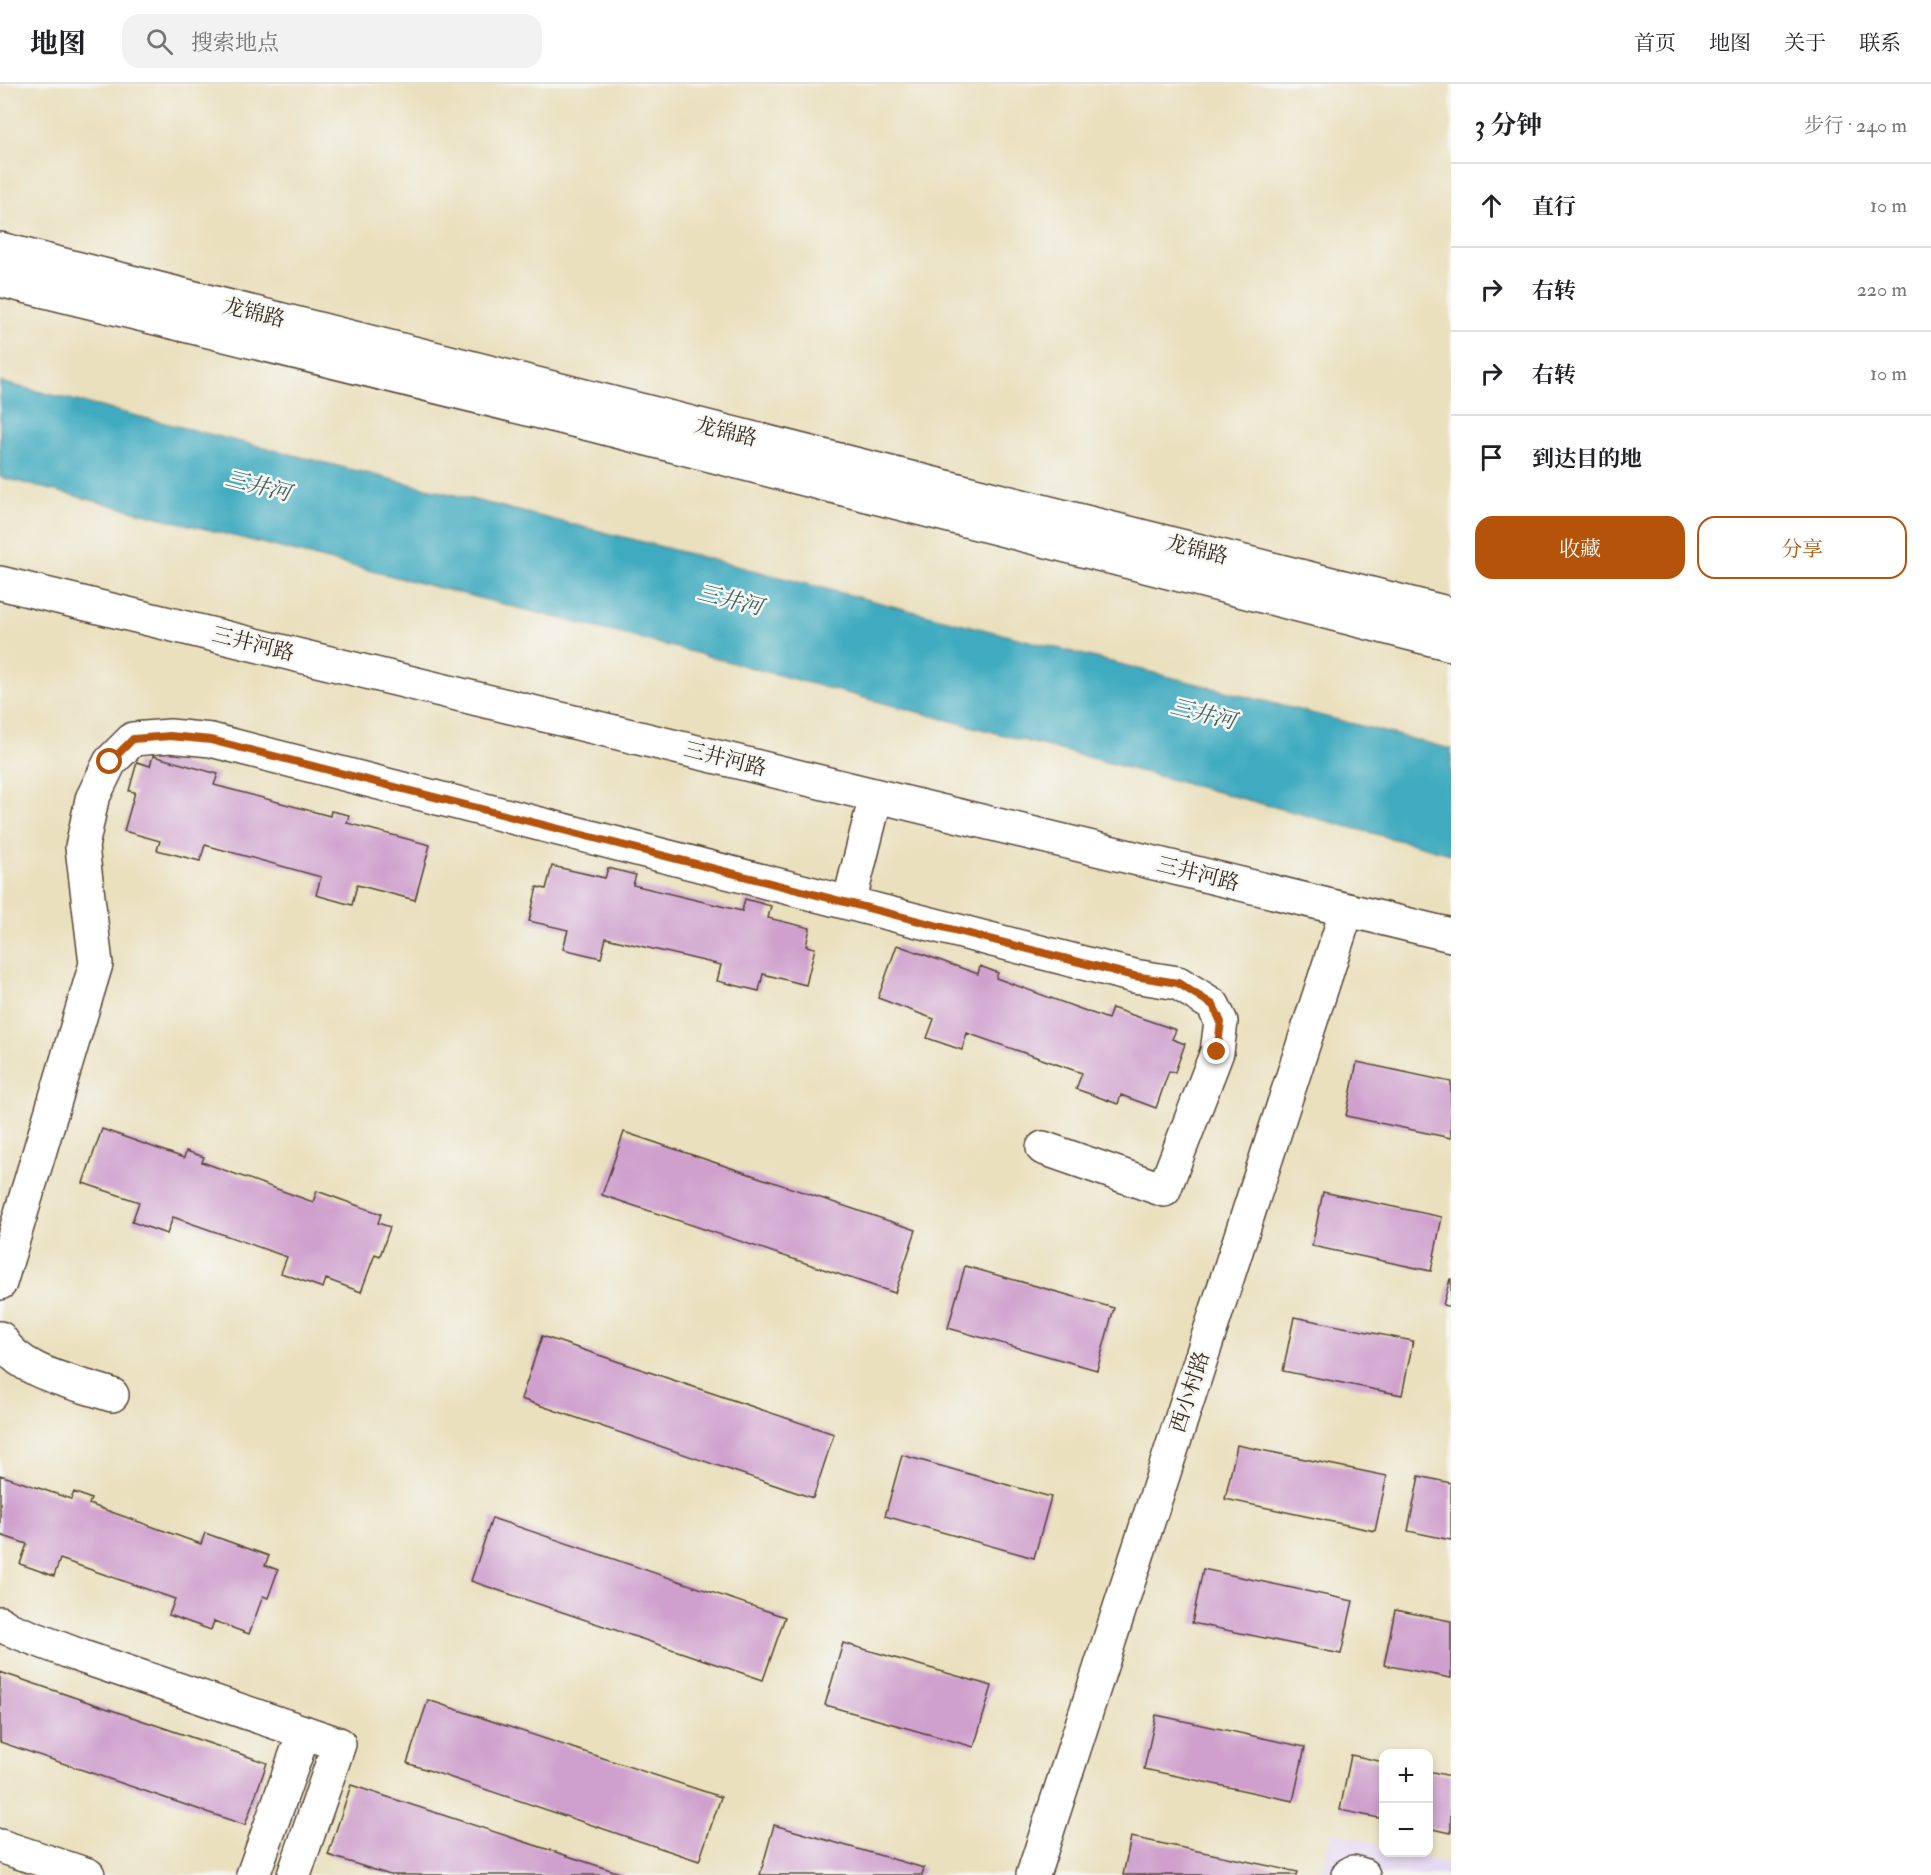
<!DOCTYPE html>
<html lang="zh">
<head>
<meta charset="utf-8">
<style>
  body { margin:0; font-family:"IM FELL Double Pica","Noto Serif SC",serif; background:#f2f2f2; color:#202124 }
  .controls { position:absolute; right:18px; bottom:18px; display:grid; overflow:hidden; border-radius:12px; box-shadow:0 3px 9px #0003 }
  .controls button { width:54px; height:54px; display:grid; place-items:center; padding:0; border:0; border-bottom:2px solid #e0e0e0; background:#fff; color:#202124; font:30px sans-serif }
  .stop { position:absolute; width:18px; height:18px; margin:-14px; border:4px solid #b45309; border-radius:50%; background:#fff }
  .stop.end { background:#b45309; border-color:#fff; box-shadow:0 2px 6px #0008 }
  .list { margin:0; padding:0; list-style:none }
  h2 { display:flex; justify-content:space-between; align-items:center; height:78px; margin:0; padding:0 24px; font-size:26px }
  h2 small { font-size:20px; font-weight:400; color:#757577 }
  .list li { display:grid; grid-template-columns:39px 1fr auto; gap:18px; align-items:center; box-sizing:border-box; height:84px; padding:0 24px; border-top:2px solid #e0e0e0 }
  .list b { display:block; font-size:22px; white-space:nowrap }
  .list em { font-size:20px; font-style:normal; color:#757577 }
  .actions { display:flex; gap:12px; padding:18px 24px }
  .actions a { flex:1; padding:14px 0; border:2px solid #b45309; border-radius:18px; text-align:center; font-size:21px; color:#b45309 }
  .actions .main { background:#b45309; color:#fff }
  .icon { flex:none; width:33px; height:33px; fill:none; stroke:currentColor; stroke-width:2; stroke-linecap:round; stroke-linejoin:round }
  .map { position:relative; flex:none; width:1451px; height:1791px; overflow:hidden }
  header { display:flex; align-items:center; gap:36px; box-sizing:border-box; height:84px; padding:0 30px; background:#fff; border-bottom:2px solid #e0e0e0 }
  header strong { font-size:28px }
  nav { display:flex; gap:33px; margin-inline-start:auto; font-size:21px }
  .search { width:420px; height:54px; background:#f2f2f2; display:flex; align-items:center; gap:15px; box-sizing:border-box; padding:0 21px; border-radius:18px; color:#757577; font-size:22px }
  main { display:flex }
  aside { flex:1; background:#fff }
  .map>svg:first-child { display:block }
  .built { fill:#e2d4f3 }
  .water { fill:#40abc0; stroke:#3e6a6f; stroke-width:1.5 }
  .building { fill:#cfa0cd }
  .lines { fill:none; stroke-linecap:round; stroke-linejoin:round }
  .minor-casing { stroke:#554536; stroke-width:36 }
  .major-casing { stroke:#554536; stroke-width:36 }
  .minor { stroke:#fff; stroke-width:33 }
  .major { stroke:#fff; stroke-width:33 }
  .route { stroke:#b45309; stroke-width:8 }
  .labels { text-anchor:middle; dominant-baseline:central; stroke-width:5; stroke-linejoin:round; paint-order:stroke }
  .street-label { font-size:21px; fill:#3b2a1e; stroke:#f6f6f2 }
  .water-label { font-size:22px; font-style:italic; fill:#3d5e5f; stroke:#f6f6f2 }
</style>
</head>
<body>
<header>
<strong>地图</strong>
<div class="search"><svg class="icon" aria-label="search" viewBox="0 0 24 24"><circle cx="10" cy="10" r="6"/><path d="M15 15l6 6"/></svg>搜索地点</div>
<nav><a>首页</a><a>地图</a><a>关于</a><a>联系</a></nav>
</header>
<main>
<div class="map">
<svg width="1451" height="1791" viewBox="0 0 1451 1791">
  <rect width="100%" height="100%" fill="#f6f6f2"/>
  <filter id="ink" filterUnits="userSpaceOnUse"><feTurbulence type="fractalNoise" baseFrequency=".0167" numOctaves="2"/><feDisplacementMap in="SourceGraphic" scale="12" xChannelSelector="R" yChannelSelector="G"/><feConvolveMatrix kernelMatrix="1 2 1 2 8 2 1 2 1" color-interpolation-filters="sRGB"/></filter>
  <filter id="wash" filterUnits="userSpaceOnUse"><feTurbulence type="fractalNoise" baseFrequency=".008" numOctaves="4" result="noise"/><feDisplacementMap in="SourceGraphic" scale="24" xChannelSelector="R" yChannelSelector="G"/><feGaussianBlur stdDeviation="1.35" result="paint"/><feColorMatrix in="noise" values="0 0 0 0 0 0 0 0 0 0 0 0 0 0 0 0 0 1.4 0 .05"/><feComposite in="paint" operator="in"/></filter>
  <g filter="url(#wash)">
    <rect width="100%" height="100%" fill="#eae0be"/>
    <path class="built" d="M1333 1747 1383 1762 1384 1768 1407 1769 1451 1781V1791H1319Z"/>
    <path class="water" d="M0 298 631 455 1451 665V770L685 566 0 393Z"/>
    <g id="blocks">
      <path class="building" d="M153 672 218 690 214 701 330 732 331 727 349 731 347 739 430 761 415 816 357 801 352 821 316 811 321 793 205 761 200 777 157 766 160 757 124 747 135 708 129 707 137 678 150 682Z
        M552 782 605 794 608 784 636 791 633 801 742 827 745 815 771 822 768 834 810 844 806 862 815 864 806 901 763 890 759 907 717 897 721 881 606 854 601 874 563 865 568 846 529 837 537 803 546 805Z
        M897 861 978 890 980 882 998 889 996 894 1108 935 1112 924 1176 946 1172 955 1185 960 1175 988 1169 987 1156 1024 1121 1011 1118 1020 1076 1005 1082 989 967 949 962 966 927 954 934 935 878 914Z
        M1357 978 1451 998V1054L1346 1032Z
        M102 1045 184 1074 186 1067 204 1073 202 1078 313 1118 317 1107 381 1130 378 1139 390 1143 380 1172 375 1170 361 1208 326 1195 323 1204 281 1189 287 1173 173 1133 167 1150 132 1138 139 1118 83 1099Z
        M624 1048 916 1146 895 1209 602 1111Z
        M1323 1108 1442 1133 1431 1187 1312 1162Z
        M965 1182 1114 1224 1097 1286 948 1244Z
        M1450 1195H1451V1223L1443 1221Z
        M1294 1233 1413 1257 1402 1311 1283 1287Z
        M542 1252 834 1350 813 1414 521 1315Z
        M1237 1361 1387 1392 1375 1447 1225 1415Z
        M902 1371 1051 1413 1034 1474 885 1432Z
        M0 1391 71 1415 74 1408 91 1415 89 1420 201 1460 205 1449 269 1472 265 1481 278 1486 268 1514 263 1512 249 1550 214 1537 211 1546 169 1531 175 1515 60 1475 54 1492 20 1480 27 1460 0 1451Z
        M1419 1392 1451 1399V1456L1408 1447Z
        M492 1434 785 1533 763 1596 471 1497Z
        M1203 1485 1353 1517 1341 1570 1192 1539Z
        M1395 1526 1451 1537V1594L1384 1581Z
        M843 1559 992 1602 974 1663 825 1621Z
        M0 1588 267 1679 245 1741 0 1658Z
        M428 1616 721 1713 699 1777 407 1679Z
        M1156 1631 1305 1663 1293 1717 1144 1685Z
        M1351 1671 1384 1678V1735L1340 1726Z
        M1428 1687 1451 1692V1749L1428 1744Z
        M351 1701 626 1791H390L328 1771Z
        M774 1741 924 1784 922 1791H760Z
        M1131 1753 1298 1788 1297 1791H1123Z"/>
    </g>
  </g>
  <g filter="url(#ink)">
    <use href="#blocks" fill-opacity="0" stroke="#554536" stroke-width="1.5"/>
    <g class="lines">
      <g class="minor-casing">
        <path id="minor" d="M0 499 1451 851
          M849 819 876 712
          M0 1199 96 880 82 763 92 715 110 678 133 655 170 652 211 656 1134 892 1178 899 1213 921 1221 938 1217 968 1164 1106 1043 1064
          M0 1254C20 1290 75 1298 112 1311
          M0 1539 9 1545 83 1573 339 1660 294 1791
          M0 1762 88 1791
          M253 1791 304 1648
          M1033 1791 1347 826
          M1348 1791 1353 1788 1363 1791"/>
      </g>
      <g class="major-casing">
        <path id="major" d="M0 165 1451 530
          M0 196 581 338 1451 560"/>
      </g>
      <use href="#minor" class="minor"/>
      <use href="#major" class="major"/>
    </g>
  </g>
  <g class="lines" filter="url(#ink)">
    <path class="route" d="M110 678 133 655 170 652 211 656 1134 892 1178 899 1213 921 1221 938 1217 968"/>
  </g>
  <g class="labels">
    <g class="street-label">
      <text transform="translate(254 229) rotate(14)">龙锦路</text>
      <text transform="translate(726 348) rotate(14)">龙锦路</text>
      <text transform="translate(1197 466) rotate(14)">龙锦路</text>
      <text transform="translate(253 560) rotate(14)">三井河路</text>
      <text transform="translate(725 675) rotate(14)">三井河路</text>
      <text transform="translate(1198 790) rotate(14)">三井河路</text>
      <text transform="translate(1190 1308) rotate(-72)">西小村路</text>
    </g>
    <g class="water-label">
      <text transform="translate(258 402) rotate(14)">三井河</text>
      <text transform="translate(730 516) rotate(14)">三井河</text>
      <text transform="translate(1203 630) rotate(14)">三井河</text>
    </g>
  </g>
</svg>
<div class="controls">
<button>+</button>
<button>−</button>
</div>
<div class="stop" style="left:110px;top:678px"></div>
<div class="stop end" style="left:1217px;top:968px"></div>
</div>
<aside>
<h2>3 分钟<small>步行 · 240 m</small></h2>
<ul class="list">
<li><svg class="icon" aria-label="ahead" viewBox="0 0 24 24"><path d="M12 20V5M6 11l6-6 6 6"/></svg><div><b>直行</b></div><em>10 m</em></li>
<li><svg class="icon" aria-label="right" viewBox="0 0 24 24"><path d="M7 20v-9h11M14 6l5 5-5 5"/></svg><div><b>右转</b></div><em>220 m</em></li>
<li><svg class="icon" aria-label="right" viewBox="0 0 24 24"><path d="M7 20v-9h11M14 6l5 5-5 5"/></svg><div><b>右转</b></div><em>10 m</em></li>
<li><svg class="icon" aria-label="arrive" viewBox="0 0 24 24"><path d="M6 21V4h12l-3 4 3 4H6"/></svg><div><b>到达目的地</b></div></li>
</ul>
<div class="actions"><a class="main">收藏</a><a>分享</a></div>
</aside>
</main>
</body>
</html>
